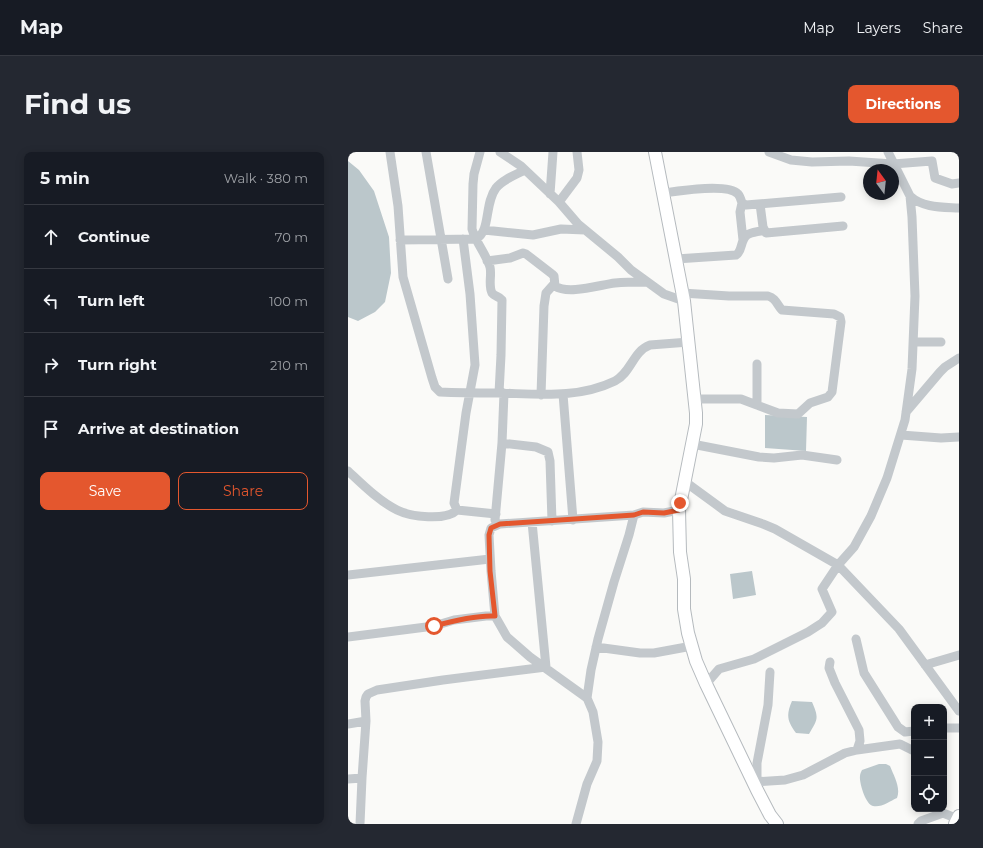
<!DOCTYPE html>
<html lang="en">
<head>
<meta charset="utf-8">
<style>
  body { margin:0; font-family:Montserrat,sans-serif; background:#242831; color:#f1f3f6 }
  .controls { position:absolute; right:12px; bottom:12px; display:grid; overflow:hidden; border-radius:8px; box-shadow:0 2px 10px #0003 }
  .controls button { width:36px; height:36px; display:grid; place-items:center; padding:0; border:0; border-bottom:1px solid #363941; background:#171b24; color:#f1f3f6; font:20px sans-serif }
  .compass { position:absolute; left:515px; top:12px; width:36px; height:36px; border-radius:50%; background:#171b24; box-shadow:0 2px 10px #0003; rotate:345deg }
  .stop { position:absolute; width:12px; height:12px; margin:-9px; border:3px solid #e4572e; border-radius:50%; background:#fff }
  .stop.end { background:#e4572e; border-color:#fff; box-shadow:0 1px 4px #0008 }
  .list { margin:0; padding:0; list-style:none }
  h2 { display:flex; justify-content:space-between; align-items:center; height:52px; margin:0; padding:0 16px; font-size:17px }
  h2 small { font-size:13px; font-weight:400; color:#9ea1a6 }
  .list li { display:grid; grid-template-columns:26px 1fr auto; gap:12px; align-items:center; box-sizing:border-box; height:64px; padding:0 16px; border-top:1px solid #363941 }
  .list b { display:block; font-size:15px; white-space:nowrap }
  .list em { font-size:13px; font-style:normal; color:#9ea1a6 }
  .actions { display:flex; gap:8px; padding:12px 16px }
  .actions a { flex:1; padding:9px 0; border:1px solid #e4572e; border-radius:8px; text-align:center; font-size:14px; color:#e4572e }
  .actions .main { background:#e4572e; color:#fff }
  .icon { flex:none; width:22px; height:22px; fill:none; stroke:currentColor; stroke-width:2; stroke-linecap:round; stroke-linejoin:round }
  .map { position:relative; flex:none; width:611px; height:672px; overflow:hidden; border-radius:8px }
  header { display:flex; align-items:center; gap:24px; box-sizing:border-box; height:56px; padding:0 20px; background:#171b24; border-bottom:1px solid #363941 }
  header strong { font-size:19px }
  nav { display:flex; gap:22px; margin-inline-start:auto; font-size:14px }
  .intro { display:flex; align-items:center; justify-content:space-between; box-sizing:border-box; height:96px; padding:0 24px }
  h1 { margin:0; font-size:28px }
  .button { padding:10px 18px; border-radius:8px; background:#e4572e; color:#fff; font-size:14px; font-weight:700 }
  main { display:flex; gap:24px; padding:0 24px }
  aside { flex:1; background:#171b24; border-radius:8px; box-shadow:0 2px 10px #0003 }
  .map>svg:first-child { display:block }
  .water { fill:#bbc7cb }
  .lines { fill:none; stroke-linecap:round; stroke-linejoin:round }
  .major-casing { stroke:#b5babe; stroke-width:14 }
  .minor { stroke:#c3c8cc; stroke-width:9 }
  .major { stroke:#fff; stroke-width:12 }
  .route { stroke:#e4572e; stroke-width:5 }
</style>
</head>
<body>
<header>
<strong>Map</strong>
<nav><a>Map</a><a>Layers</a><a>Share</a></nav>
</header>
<div class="intro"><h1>Find us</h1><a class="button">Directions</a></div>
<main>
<aside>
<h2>5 min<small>Walk · 380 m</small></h2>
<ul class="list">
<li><svg class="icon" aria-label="ahead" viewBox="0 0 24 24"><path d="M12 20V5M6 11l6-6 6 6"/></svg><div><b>Continue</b></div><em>70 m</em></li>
<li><svg class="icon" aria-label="left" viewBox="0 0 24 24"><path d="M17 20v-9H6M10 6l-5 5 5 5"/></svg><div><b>Turn left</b></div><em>100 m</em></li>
<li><svg class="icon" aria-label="right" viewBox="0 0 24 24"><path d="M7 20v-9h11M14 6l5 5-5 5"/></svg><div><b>Turn right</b></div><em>210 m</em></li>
<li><svg class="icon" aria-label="arrive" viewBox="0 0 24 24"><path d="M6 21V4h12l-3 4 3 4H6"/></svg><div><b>Arrive at destination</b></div></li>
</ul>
<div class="actions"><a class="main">Save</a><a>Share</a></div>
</aside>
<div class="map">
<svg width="611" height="672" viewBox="0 0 611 672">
  <rect width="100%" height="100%" fill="#fafaf8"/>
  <path class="water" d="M0 9 11 18 26 39 41 85 43 121 37 150 27 160 10 169 0 165Z
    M417 263 459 265 458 299 417 296Z
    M404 419 408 443 385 447 382 422Z
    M444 549 464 550C471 566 470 567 461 582L448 581C439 569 438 563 444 549Z
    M531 612H538L542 614C546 624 553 636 549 646 542 649 533 656 525 654 518 653 511 631 512 624 512 622 513 620 514 618Z"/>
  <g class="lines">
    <g class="major-casing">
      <path id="major" d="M307 0 336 149 348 261V272L331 358 332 400 336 427V457L340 481 348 509 358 532 409 638 422 663 429 672
        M607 672 611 664"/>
    </g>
    <path class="minor" d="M42 0 50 54 55 125 84 226 87 235 92 240C112 241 131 241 150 241 190 242 230 247 267 229 283 221 285 199 302 193L341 190
      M78 0 100 127
      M132 0 126 22 125 32 124 77C128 91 138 102 142 115 144 123 140 133 144 141 147 145 151 144 154 148L153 203 151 241
      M152 0 173 14 211 50 230 72 270 105 283 118 316 142 336 149
      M421 0 443 8 464 10 501 9 545 12 584 9 587 26 604 32 611 31
      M540 0 562 44C575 56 594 55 611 56
      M316 41C330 39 380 31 390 42 392 44 393 48 394 51L398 53 493 45
      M202 42 205 0
      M211 50 229 26 231 18 229 0
      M394 51 392 60 395 88
      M412 52 415 75 418 81 495 74
      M136 78 185 83 213 77 237 78
      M115 87 122 142 127 213 118 261 106 351 109 358 148 362
      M52 88 128 87C143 79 136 52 148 36 154 28 167 23 177 18
      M328 107 388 103C395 99 392 88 399 83 404 80 410 80 416 78
      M139 109 162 106 175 101 178 102 204 122 206 124 207 134C220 143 251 133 267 131 277 130 288 130 299 130
      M334 141 381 144H420C428 146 429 153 434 158L486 162 492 165 493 170 484 240 480 245 462 251 450 262 430 261 393 247H347
      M566 190H593
      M215 242 225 368
      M193 243 196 154 198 141 206 132
      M409 253V212
      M558 260 592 220 597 215 611 206
      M553 283 593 286 611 285
      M154 291 188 295 200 300 202 309 204 369
      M344 292 411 305 426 306 454 303 489 308
      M0 319C15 333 31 349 49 358 63 365 98 369 109 358
      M336 329 377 359 415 372 427 377 490 413 551 477 611 559
      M147 368 154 291 156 241
      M184 370 198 515
      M0 423 142 407
      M0 485 86 474 106 468 138 464H147
      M508 487 516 521 550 575 557 580 566 579
      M248 495 292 501H306L344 494
      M482 510 481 516 487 531 511 578 512 589 509 598
      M577 513 611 503
      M358 532 371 517 406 507 460 480 474 471 484 460 474 437 490 413 506 395 523 364 539 326 557 268 564 217 567 144 564 65 562 44
      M239 546 182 505 159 485 147 464 143 419 141 383 143 376 152 372 286 363
      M0 572 18 569
      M596 576H611
      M0 627 14 626
      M405 630 437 628 455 623 497 601 509 598 552 592 566 599
      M409 630V611L420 553 422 520
      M12 672 14 626 18 569 17 549 18 545 20 542 29 538 95 528 198 515
      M228 672 239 632 249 609 250 590 245 560 239 546 243 518 250 487 266 430 281 383 286 363 295 360 316 361 331 358
      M570 672 573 669 595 661 605 665 610 664"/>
    <use href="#major" class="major"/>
  </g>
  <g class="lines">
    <path class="route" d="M86 474C104 469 128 463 147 464L142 419 141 383 143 376 152 372 286 363 295 360 316 361 331 358 332 351"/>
  </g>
</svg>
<div class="controls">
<button>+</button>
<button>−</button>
<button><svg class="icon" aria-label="locate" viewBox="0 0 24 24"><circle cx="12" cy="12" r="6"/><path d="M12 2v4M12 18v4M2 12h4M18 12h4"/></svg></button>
</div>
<svg class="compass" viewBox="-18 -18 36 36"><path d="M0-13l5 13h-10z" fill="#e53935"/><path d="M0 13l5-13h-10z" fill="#9ea1a6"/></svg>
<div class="stop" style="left:86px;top:474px"></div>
<div class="stop end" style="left:332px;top:351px"></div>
</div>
</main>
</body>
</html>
